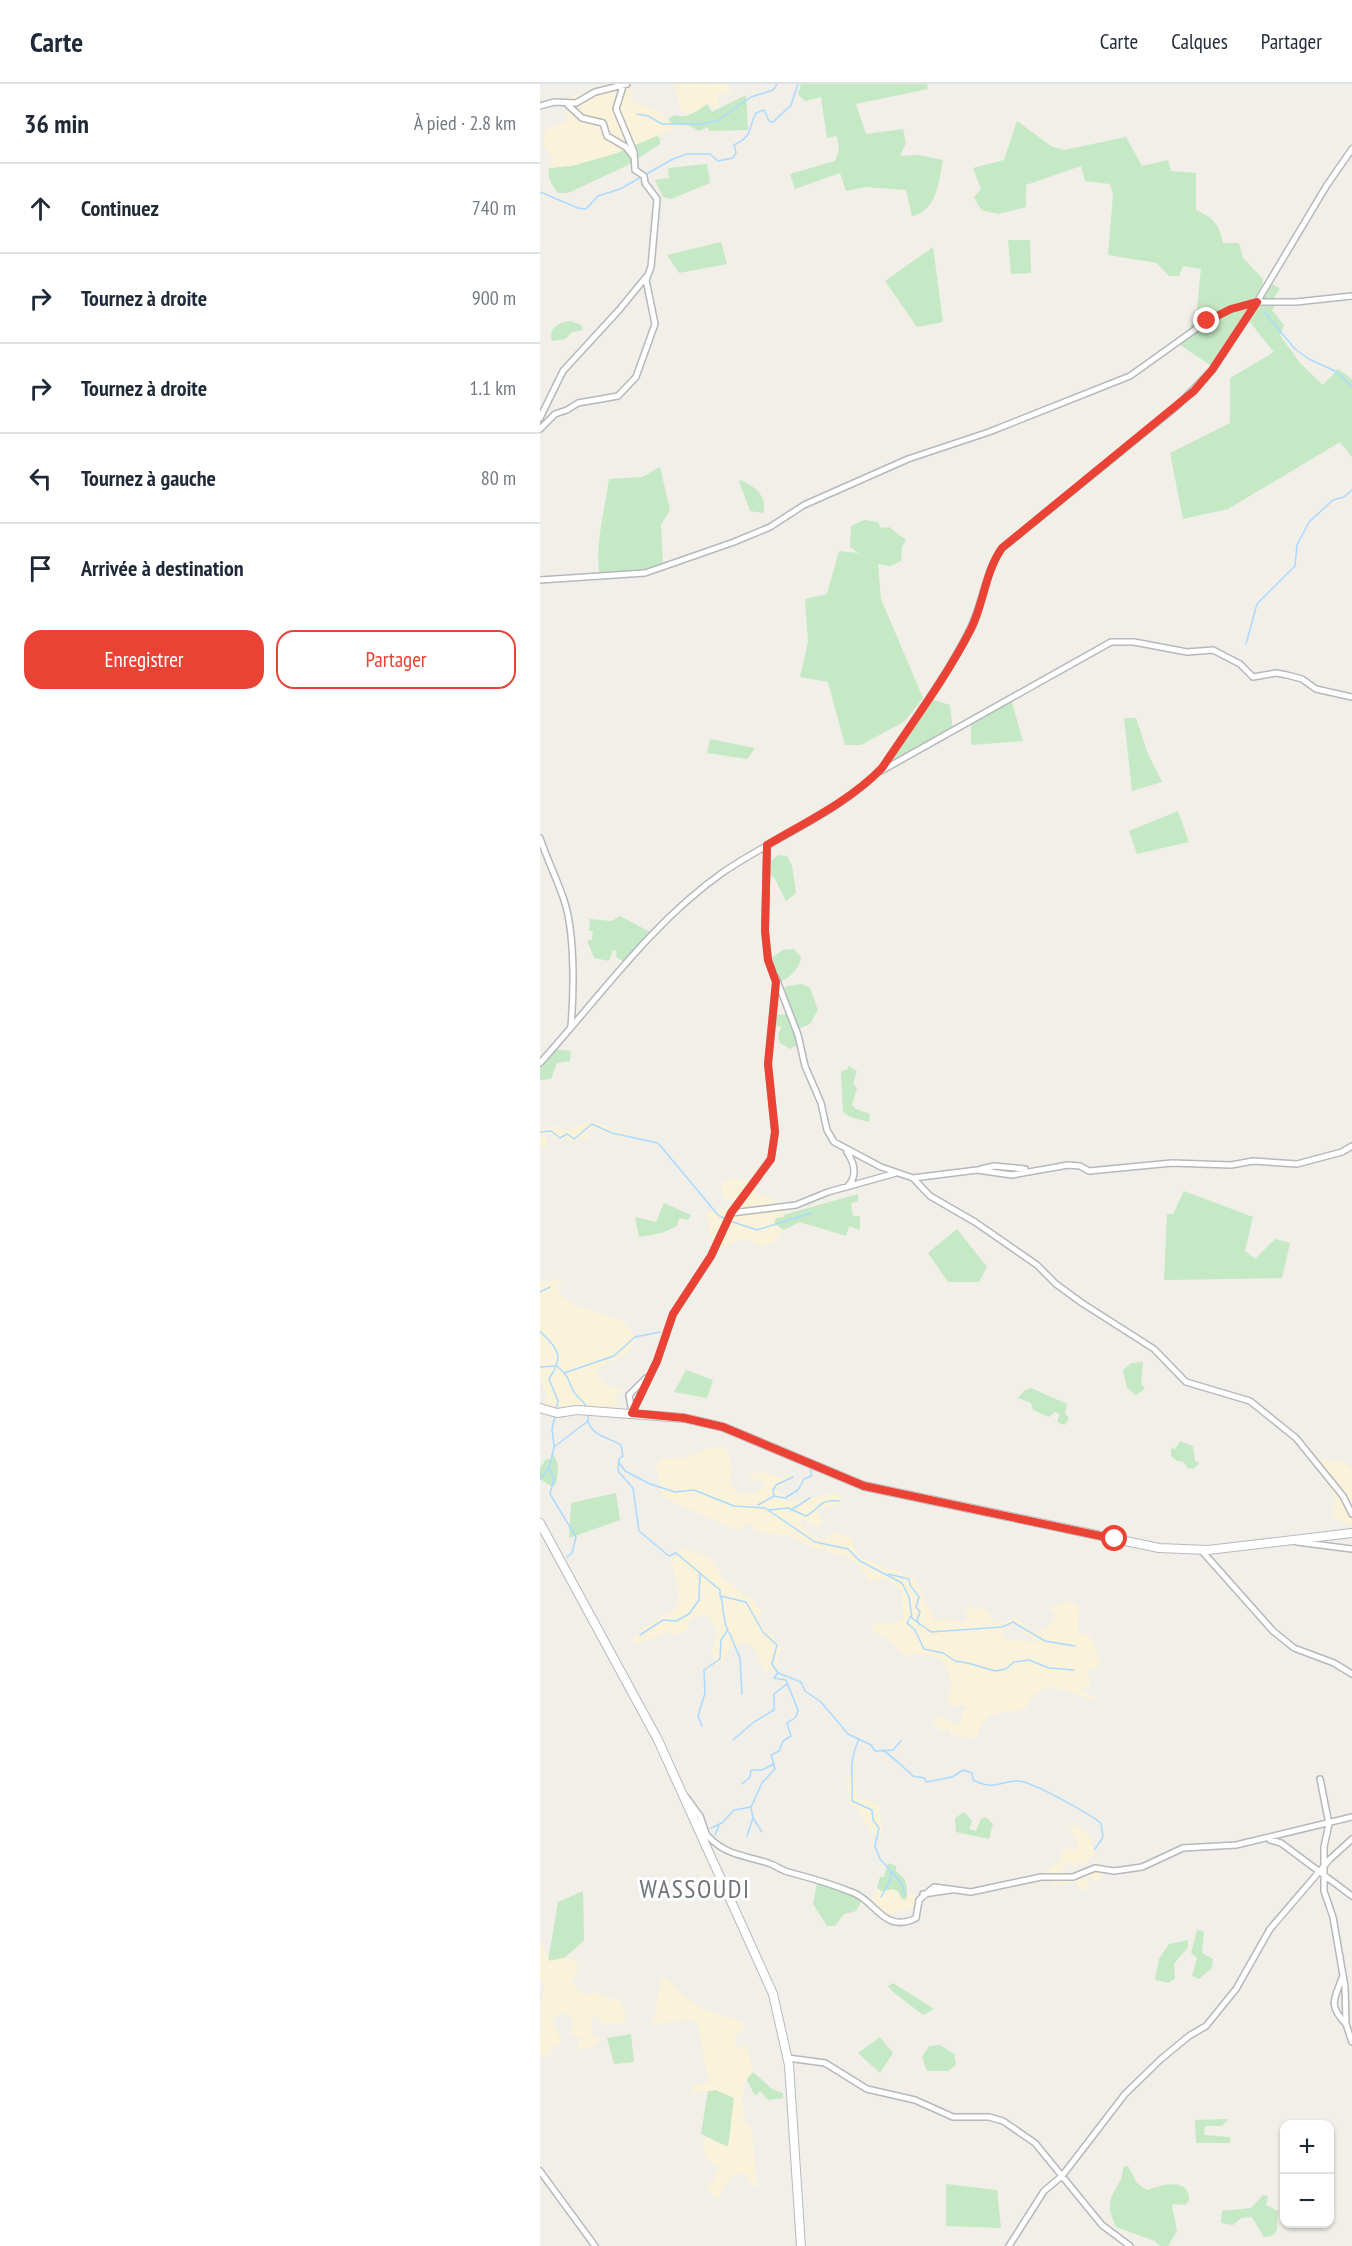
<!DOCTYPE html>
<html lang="fr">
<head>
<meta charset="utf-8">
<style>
  body { margin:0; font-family:"PT Sans Narrow",sans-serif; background:#f2f2f3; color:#1f2937 }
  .controls { position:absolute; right:18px; bottom:18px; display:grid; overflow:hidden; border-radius:12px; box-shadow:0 2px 4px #0004 }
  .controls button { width:54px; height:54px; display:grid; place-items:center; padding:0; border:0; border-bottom:2px solid #e0e1e3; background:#fff; color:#1f2937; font:30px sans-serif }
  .stop { position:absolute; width:18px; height:18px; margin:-14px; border:4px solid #ea4335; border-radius:50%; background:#fff }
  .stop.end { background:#ea4335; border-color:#fff; box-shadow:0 2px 6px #0008 }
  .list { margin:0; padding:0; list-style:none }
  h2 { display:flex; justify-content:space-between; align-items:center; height:78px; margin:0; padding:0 24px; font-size:26px }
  h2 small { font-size:20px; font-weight:400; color:#747a83 }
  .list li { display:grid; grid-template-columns:39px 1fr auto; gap:18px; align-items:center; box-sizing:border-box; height:90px; padding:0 24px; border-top:2px solid #e0e1e3 }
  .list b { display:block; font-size:22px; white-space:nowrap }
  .list em { font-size:20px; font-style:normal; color:#747a83 }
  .actions { display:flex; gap:12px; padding:18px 24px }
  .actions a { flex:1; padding:14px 0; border:2px solid #ea4335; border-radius:18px; text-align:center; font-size:21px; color:#ea4335 }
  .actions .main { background:#ea4335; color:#fff }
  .icon { flex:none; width:33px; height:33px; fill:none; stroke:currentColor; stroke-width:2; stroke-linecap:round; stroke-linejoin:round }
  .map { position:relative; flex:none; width:812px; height:2162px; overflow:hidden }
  header { display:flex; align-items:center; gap:36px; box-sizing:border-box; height:84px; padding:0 30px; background:#fff; border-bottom:2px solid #e0e1e3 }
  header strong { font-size:28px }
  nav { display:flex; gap:33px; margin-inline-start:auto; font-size:21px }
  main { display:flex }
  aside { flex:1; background:#fff }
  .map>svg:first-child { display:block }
  .green { fill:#c5e8c5 }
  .sand { fill:#fbf3d9; fill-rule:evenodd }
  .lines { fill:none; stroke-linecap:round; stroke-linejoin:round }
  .stream { stroke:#aadaff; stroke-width:1.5 }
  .street-casing { stroke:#b5b8bc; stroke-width:8 }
  .secondary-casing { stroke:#b6babf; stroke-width:10 }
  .street { stroke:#fff; stroke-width:5 }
  .secondary { stroke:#fff; stroke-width:8 }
  .route { stroke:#ea4335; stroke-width:8 }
  .labels { text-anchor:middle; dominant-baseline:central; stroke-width:6; stroke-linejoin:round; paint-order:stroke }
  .quarter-label { font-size:26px; letter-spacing:1.5px; fill:#70757a; stroke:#fff }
</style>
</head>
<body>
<header>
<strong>Carte</strong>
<nav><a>Carte</a><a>Calques</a><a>Partager</a></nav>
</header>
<main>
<aside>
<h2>36 min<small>À pied · 2.8 km</small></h2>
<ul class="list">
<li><svg class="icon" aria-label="ahead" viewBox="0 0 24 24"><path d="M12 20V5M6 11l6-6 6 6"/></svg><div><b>Continuez</b></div><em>740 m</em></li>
<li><svg class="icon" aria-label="right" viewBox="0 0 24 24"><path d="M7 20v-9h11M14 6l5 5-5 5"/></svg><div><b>Tournez à droite</b></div><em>900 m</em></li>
<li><svg class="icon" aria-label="right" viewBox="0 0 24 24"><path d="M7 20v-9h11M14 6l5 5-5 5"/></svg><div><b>Tournez à droite</b></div><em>1.1 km</em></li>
<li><svg class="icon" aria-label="left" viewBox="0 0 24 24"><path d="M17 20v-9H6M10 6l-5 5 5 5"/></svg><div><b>Tournez à gauche</b></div><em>80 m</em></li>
<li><svg class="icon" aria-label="arrive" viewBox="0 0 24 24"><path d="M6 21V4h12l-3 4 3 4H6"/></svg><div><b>Arrivée à destination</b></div></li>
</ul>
<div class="actions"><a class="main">Enregistrer</a><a>Partager</a></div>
</aside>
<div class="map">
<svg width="812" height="2162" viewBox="0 0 812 2162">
  <rect width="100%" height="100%" fill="#f1efe8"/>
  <path class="green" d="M261 0H387L388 5 316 20 326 50 363 45 366 59 360 72 379 71 403 76C399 97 397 127 372 132L366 106 326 103 306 107 300 89 255 105 250 90 295 77 299 66 297 52 287 54 281 13 265 17 258 10Z
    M206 11 208 46 169 47 168 43 159 47 148 41H133L128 36 134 31C147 35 156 28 167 20L172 28Z
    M477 37 511 62 524 66 586 53 602 82 628 76 631 87 656 89V126C674 134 679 140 683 159H699L703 174 723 195 722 202 670 281 639 260 656 234 661 185 643 182 639 192H629L617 179 568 171 573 111 570 100 545 97 541 82 486 101V123L458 130 441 126 434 113 441 105 433 84 464 76Z
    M115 51 120 54V60L86 82 28 109H18C12 101 7 94 9 84 46 79 82 69 115 51Z
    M167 80 170 99 131 115 123 113 115 96 129 94 128 84Z
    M468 156H490L491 189 471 190Z
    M181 158 187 180 139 189 127 171Z
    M393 163 403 238 377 243 345 197Z
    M733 200 740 205 734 213 738 218 732 226 744 241 740 251 760 279 783 301 798 285 812 295V373L800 358 688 425 643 435 630 369 690 339V294L734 268 709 237Z
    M31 237 41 241 43 246 32 248 25 255 12 257C8 243 20 238 31 237Z
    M120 383 130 426 121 441 123 482 105 489 60 492C54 465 65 424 69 395L102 393Z
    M201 396C215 403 228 412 223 429L210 427 199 397Z
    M324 436 338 438 341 444 349 443 366 456 362 463 361 477 350 482 338 480 341 515 383 614 365 637 321 661H305L288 598 260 593 268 558 265 515 287 510 299 467 319 469 310 463 311 442Z
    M391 615 410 621 413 647 355 679 350 676Z
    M471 615 483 657 431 661V637Z
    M584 634H596L608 670 622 698 592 707Z
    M170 655 215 664 207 675 167 669Z
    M638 727 649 758 597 770 589 747Z
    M238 771 247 772 252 781 256 809 246 817 235 795 228 789V780Z
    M80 832 110 848 83 877 76 873 77 867 73 866 69 877 54 874 47 856H52L53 847H49L50 835 72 837Z
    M254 865 261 873C259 884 250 896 237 898L228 876 243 866Z
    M262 900 270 904 278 926 270 940 256 946 259 960 250 965 240 959 238 950 242 943 231 941 232 931 250 930 242 910 246 902Z
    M13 965 31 967 30 977 17 979 11 995 0 996V979Z
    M309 982 317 987 313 1000 317 1004 312 1021 316 1025 330 1030 329 1038 310 1033 303 1028 301 987 307 986Z
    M644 1107 713 1133 705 1167 715 1175 735 1155 750 1159 742 1194 624 1196 627 1130H633Z
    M318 1110V1117L311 1119 313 1132H320V1146L309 1142 306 1152 260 1138 243 1146 234 1139 236 1133Z
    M124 1119 151 1131 148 1136 139 1134 137 1142 122 1149 99 1153 95 1133 116 1138Z
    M417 1145 447 1183 439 1198H408L388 1169Z
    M603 1278 601 1300 605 1305 596 1311 587 1304 583 1286 591 1279Z
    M146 1286 173 1296 167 1314 134 1308Z
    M491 1304 527 1320 525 1329 529 1334 525 1341 517 1338 520 1330 515 1328 509 1333 493 1326 491 1319 478 1314 484 1307Z
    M640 1357 653 1362 655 1377 660 1379 653 1385 647 1384 644 1378 637 1377 631 1372V1364L635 1365Z
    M12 1370C20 1377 18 1390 16 1400L11 1402 0 1395V1384L6 1375 11 1376Z
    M76 1409 80 1436 29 1454 31 1419Z
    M424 1728 432 1737 429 1745 436 1747 441 1735 446 1733 453 1740 449 1755 416 1748 415 1734Z
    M348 1779 356 1782V1787C368 1795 368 1805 366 1816L362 1815 358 1807H341L337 1804 340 1793H344Z
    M278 1794 324 1813 316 1827 304 1830 295 1842H287L273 1820Z
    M43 1807 44 1857 24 1874 8 1877 18 1818Z
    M657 1846 664 1847 662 1869 673 1875 672 1884 659 1895 652 1892 657 1874 651 1869Z
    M648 1856V1863L634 1880 635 1894 629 1899 615 1896 619 1875 629 1860Z
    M353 1899 394 1925 383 1931 352 1907 348 1902Z
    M91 1950 94 1978 74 1980 67 1954Z
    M340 1953 353 1969 340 1989 318 1969Z
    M400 1961 414 1970 416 1981 408 1987H387L382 1973 389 1962Z
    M213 1988 232 2005 243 2009V2014L228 2016 220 2007 217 2011 214 2010 206 1994Z
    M176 2006 194 2014 188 2063 161 2050 168 2007Z
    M688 2035 682 2042H665L664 2051 690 2053V2059H656L655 2036Z
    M588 2082 597 2099 607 2106C622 2101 650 2092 649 2117L645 2121 634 2120 632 2122 637 2147 628 2162H620L615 2157 576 2143C574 2137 570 2130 570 2124 569 2108 584 2099 583 2083Z
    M406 2100 457 2106 461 2144 406 2142Z
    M723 2111 728 2112 726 2121 738 2127 737 2146 732 2152 724 2153 712 2133 701 2134 693 2141 681 2139 682 2127 711 2124Z"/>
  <path class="sand" d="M81 0H93L90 18C106 20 123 30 134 41L130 46 77 69 32 82 9 84 13 75 4 61 5 46 27 37 29 13Z
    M133 0H188V4L193 9 177 10 179 24 167 20C134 42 144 23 133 0Z
    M55 1038 92 1051V1054L78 1053 52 1044 47 1047 49 1055H39L32 1058 27 1054 19 1057 10 1050 5 1051 8 1063 0 1062V1045L17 1042 27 1047 41 1040Z
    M190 1095H206L216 1110C230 1113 243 1116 244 1133L236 1134 234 1139 243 1146 232 1160 218 1162 211 1157 199 1154C190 1161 183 1166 173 1159L166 1128 182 1126 193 1120V1116L183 1115 181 1100Z
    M20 1194 22 1198 17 1204 23 1214 37 1222 83 1237 95 1253C94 1278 65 1272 56 1288L65 1301 82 1306 81 1310H73L79 1317 74 1321 79 1324V1327L25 1323 21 1327 3 1321 8 1314 0 1295V1199Z
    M182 1364 188 1367C191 1376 192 1389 189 1397L197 1409 211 1410 224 1404V1398L210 1395V1392L217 1388 234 1390 237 1394 247 1391 253 1393 235 1406 244 1411 246 1417C254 1419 284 1412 293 1409L300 1413 302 1420 280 1424 279 1429 283 1438 277 1444 263 1435 260 1438 265 1447 283 1457C294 1445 301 1449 313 1455L316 1470 320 1474 375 1494 394 1537 406 1535 423 1539 428 1532 425 1526 429 1521 435 1525 448 1526 452 1537 458 1540 476 1534C486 1540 491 1554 503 1546 510 1541 512 1540 516 1532L509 1524C521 1521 530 1511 539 1525L537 1549 550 1551 561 1580 548 1587 550 1604 539 1605 557 1615 554 1617 524 1606 505 1603 492 1613 485 1625 449 1631 439 1644 437 1654 411 1652 409 1645 401 1647 393 1639 395 1634 403 1633C409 1639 415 1643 422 1637V1627L428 1624 424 1621 413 1622 407 1617C408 1610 412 1604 411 1598 407 1571 389 1566 366 1572L345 1553 333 1547V1539H354L364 1534 361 1506 346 1494 330 1497C317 1477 314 1474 289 1468L286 1464 275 1465 250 1452 217 1448 207 1437 203 1445H193L123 1413 116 1383 123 1374H145L168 1365ZM473 1540 481 1542 485 1550 501 1559 464 1555 462 1546Z
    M771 1374 804 1378 812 1386V1442L794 1434 792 1429 796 1413C786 1401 781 1387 771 1374Z
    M142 1464 170 1473 184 1496 211 1514 222 1528 218 1537 228 1550 233 1549 234 1555 243 1565 238 1571 237 1582 225 1588 214 1564 205 1558 190 1563 183 1577 176 1580 172 1566 178 1551 171 1534 165 1530 150 1535 148 1545 134 1551 127 1548 100 1559 93 1558 99 1546 136 1525 139 1512 132 1478Z
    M307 1692H313L318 1716 331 1717 342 1724 339 1728 342 1740 341 1752C323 1749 327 1728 309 1719Z
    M537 1740 551 1754 554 1769 543 1782 539 1776 536 1783 528 1778 521 1784 529 1790 547 1786 557 1775 558 1782 571 1789 562 1791 556 1799 550 1792 546 1794 550 1805 540 1806 536 1796 525 1801H513L512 1797 501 1795 498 1799 493 1800 494 1791 504 1789 522 1775 520 1770 526 1764 535 1767 539 1760 530 1745Z
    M337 1804 341 1807 354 1805 362 1815 366 1816 369 1809 374 1810 375 1818 373 1823 347 1831 337 1825 332 1815Z
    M3 1860 9 1877 24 1874 36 1877 38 1888 31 1898 38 1904V1907L47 1912 52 1908 80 1917 85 1928V1939L63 1940 59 1932 53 1933 51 1938 53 1953 59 1952 57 1961 39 1966 37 1958 43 1953 32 1951 30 1945 35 1940 27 1928 18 1931 11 1938 17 1945 21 1962 12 1961 11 1970 0 1972 1 1917 6 1898H0V1861Z
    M127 1894C153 1924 165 1928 203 1937L204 1950 195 1947 196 1964 206 1961 213 1988C198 2001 202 2023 206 2041L212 2043 215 2092 219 2101 215 2103 205 2089C188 2090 183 2102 178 2117L166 2101 174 2097 175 2088 179 2083C165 2076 163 2069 165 2053L189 2063 194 2014 176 2006 153 2009 152 2003 169 1998 158 1939 148 1935 111 1941 116 1928 121 1895Z"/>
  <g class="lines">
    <path class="stream" d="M97 30 108 32 122 40H161L177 37 211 13 233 6 237 0
      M0 108 38 124 46 125 58 112 80 105 133 75 147 70H170L178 77 193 74 196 69 194 61C214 51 207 46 216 29L224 26 229 37 233 38 251 21 258 0
      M724 228 755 265 769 275 795 287 812 302
      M706 560 717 520 755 482 757 461 769 438 793 416 804 413 812 406
      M0 1048 11 1047 20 1054 27 1050 34 1055 52 1040 72 1049 118 1059 178 1131 185 1135
      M190 1137 217 1146 271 1129
      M0 1208 10 1203
      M0 1247C18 1266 25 1271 9 1295L18 1317 16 1327
      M0 1283 17 1282C32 1296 26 1294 34 1308 37 1314 44 1316 47 1324
      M24 1289 74 1272 95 1253 120 1248
      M48 1337C52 1352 70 1354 81 1361L83 1372 79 1375 78 1387 93 1404 99 1447 129 1472 136 1469 180 1506V1512L206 1518 223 1548 237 1561 232 1580 238 1589 234 1594 246 1596 258 1626 256 1633 247 1639 251 1652 243 1657 239 1667 231 1671 235 1685 222 1699 211 1723 194 1726 182 1739 171 1744
      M14 1362 12 1345 15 1332
      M80 1380 85 1387 110 1400 135 1408 154 1406 194 1422 225 1424 275 1458 308 1465 320 1477 362 1499 369 1513 372 1534 391 1548 462 1543 473 1538 505 1557 535 1562
      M0 1395 9 1384
      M234 1412 233 1406 236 1401 253 1393
      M218 1421 234 1412 245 1414 258 1406 264 1395 271 1392V1386
      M229 1426 248 1424 266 1432C281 1425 277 1415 299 1417
      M251 1426 270 1414
      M27 1473 32 1469 36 1453 10 1410 14 1395 9 1384 14 1363 48 1337V1329
      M348 1490 369 1495 370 1501 379 1513 376 1523 380 1528 377 1537 380 1541
      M371 1532 367 1539 375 1546 384 1565 403 1569 415 1577 428 1579 455 1587 466 1585 474 1578 489 1576 509 1584 534 1586
      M189 1548 200 1574 202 1610
      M100 1551 123 1536 136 1537 149 1530 159 1516 160 1489
      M238 1589 261 1598 265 1607 281 1618 308 1650 331 1661 335 1667 353 1666 361 1657
      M162 1642 158 1632 165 1609 164 1586 180 1575 181 1556 188 1546C183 1539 184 1524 181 1513
      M319 1655C307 1682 314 1691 312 1717L332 1726 333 1736 339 1744 335 1762 340 1775 351 1787 350 1797 341 1813
      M193 1656 214 1638 234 1626V1610L247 1600
      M344 1667C349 1670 370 1689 373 1692L384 1694 387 1698 412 1693 423 1686 432 1689 433 1696C455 1707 460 1697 478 1697 492 1697 549 1730 561 1739L563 1753 555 1765
      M202 1700 210 1693 211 1686H222L234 1680
      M213 1734 222 1748
      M175 1751 179 1741
      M207 1752 213 1734 211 1724
      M351 1787 362 1800 365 1811"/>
    <g class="street-casing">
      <path id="street" d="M27 20 42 34 63 39 67 52 86 63 93 72
        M0 22 14 18 36 19 55 8 87 0
        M0 334 23 287 79 226 106 193
        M0 345 15 330 27 326 38 319 78 312 96 293 115 240 106 196 111 183 117 115 105 99 104 92 95 86 94 68 76 25 83 2
        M0 496 105 489 194 458 230 443 264 421 368 375 449 348 590 292 667 237 691 225 717 218H756L812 212
        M341 687 571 558H594L647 568 673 566 700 580 713 593 736 589 747 591 762 595 776 605 812 613
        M0 754C7 775 17 795 24 816 35 849 34 907 31 942
        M236 894 258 951 265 982 281 1019 287 1046 294 1058 341 1083 373 1094 390 1112 435 1138 497 1181 516 1200 542 1219 614 1265 646 1298 710 1317 756 1354 803 1412 812 1430
        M0 979C59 914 110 840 182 789 234 753 298 730 342 684 371 640 404 596 428 549 443 522 444 489 462 464L636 323 672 286 720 213 787 101 812 65
        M441 1085 454 1082 485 1085
        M373 1094 437 1086 472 1091 528 1081 540 1082 549 1087 632 1079 691 1081 713 1077 757 1080 802 1068 812 1062
        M307 1103C318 1092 315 1080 307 1068
        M191 1129 256 1121 288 1108 356 1089
        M92 1329 117 1277 133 1230 171 1172 191 1129 231 1075 235 1048 228 980 236 898 228 876 225 847 227 761
        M92 1329 89 1311 106 1294
        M757 1458 812 1465
        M661 1466 733 1547 754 1564 794 1579 812 1590
        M780 1695 789 1740 784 1763V1807L793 1833 805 1903 806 1940 812 1958
        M146 1713 160 1732 167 1752
        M167 1751C184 1771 204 1771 228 1779 235 1781 241 1786 248 1788 271 1794 292 1800 314 1809 336 1818 345 1850 376 1834L379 1816 394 1803 431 1808 501 1793H533L555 1784 574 1787 602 1783 643 1764 696 1761 812 1733
        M730 1756 741 1759 812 1812
        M383 1810 411 1806
        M802 1894C794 1916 788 1921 806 1940
        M248 1974 285 1979 327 2005 375 2016 413 2033H449L463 2037 495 2059 562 2141 590 2162
        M0 2087 55 2162
        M469 2162 504 2107 522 2092 585 2010 621 1975 649 1952 666 1942 696 1905 730 1845 790 1775 812 1755"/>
    </g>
    <g class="secondary-casing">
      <path id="secondary" d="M0 1324 17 1329 37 1326 144 1334 183 1343 324 1402 619 1464 668 1466 812 1449
        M0 1439 118 1656 233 1910 249 1981 261 2162"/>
    </g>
    <use href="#street" class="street"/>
    <use href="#secondary" class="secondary"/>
  </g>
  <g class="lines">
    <path class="route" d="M575 1455 324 1402 183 1343 144 1334 92 1329 117 1277 133 1230 171 1172 191 1129 231 1075 235 1048 228 980 236 898 228 876 225 847 227 761C266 738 310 717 342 684 372 639 406 594 431 545 444 519 445 488 462 464L654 307 672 286 717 218 691 225 667 237"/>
  </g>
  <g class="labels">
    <g class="quarter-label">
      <text x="155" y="1804">WASSOUDI</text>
    </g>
  </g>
</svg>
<div class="controls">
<button>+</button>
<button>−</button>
</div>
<div class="stop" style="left:575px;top:1455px"></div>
<div class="stop end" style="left:667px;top:237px"></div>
</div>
</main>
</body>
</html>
